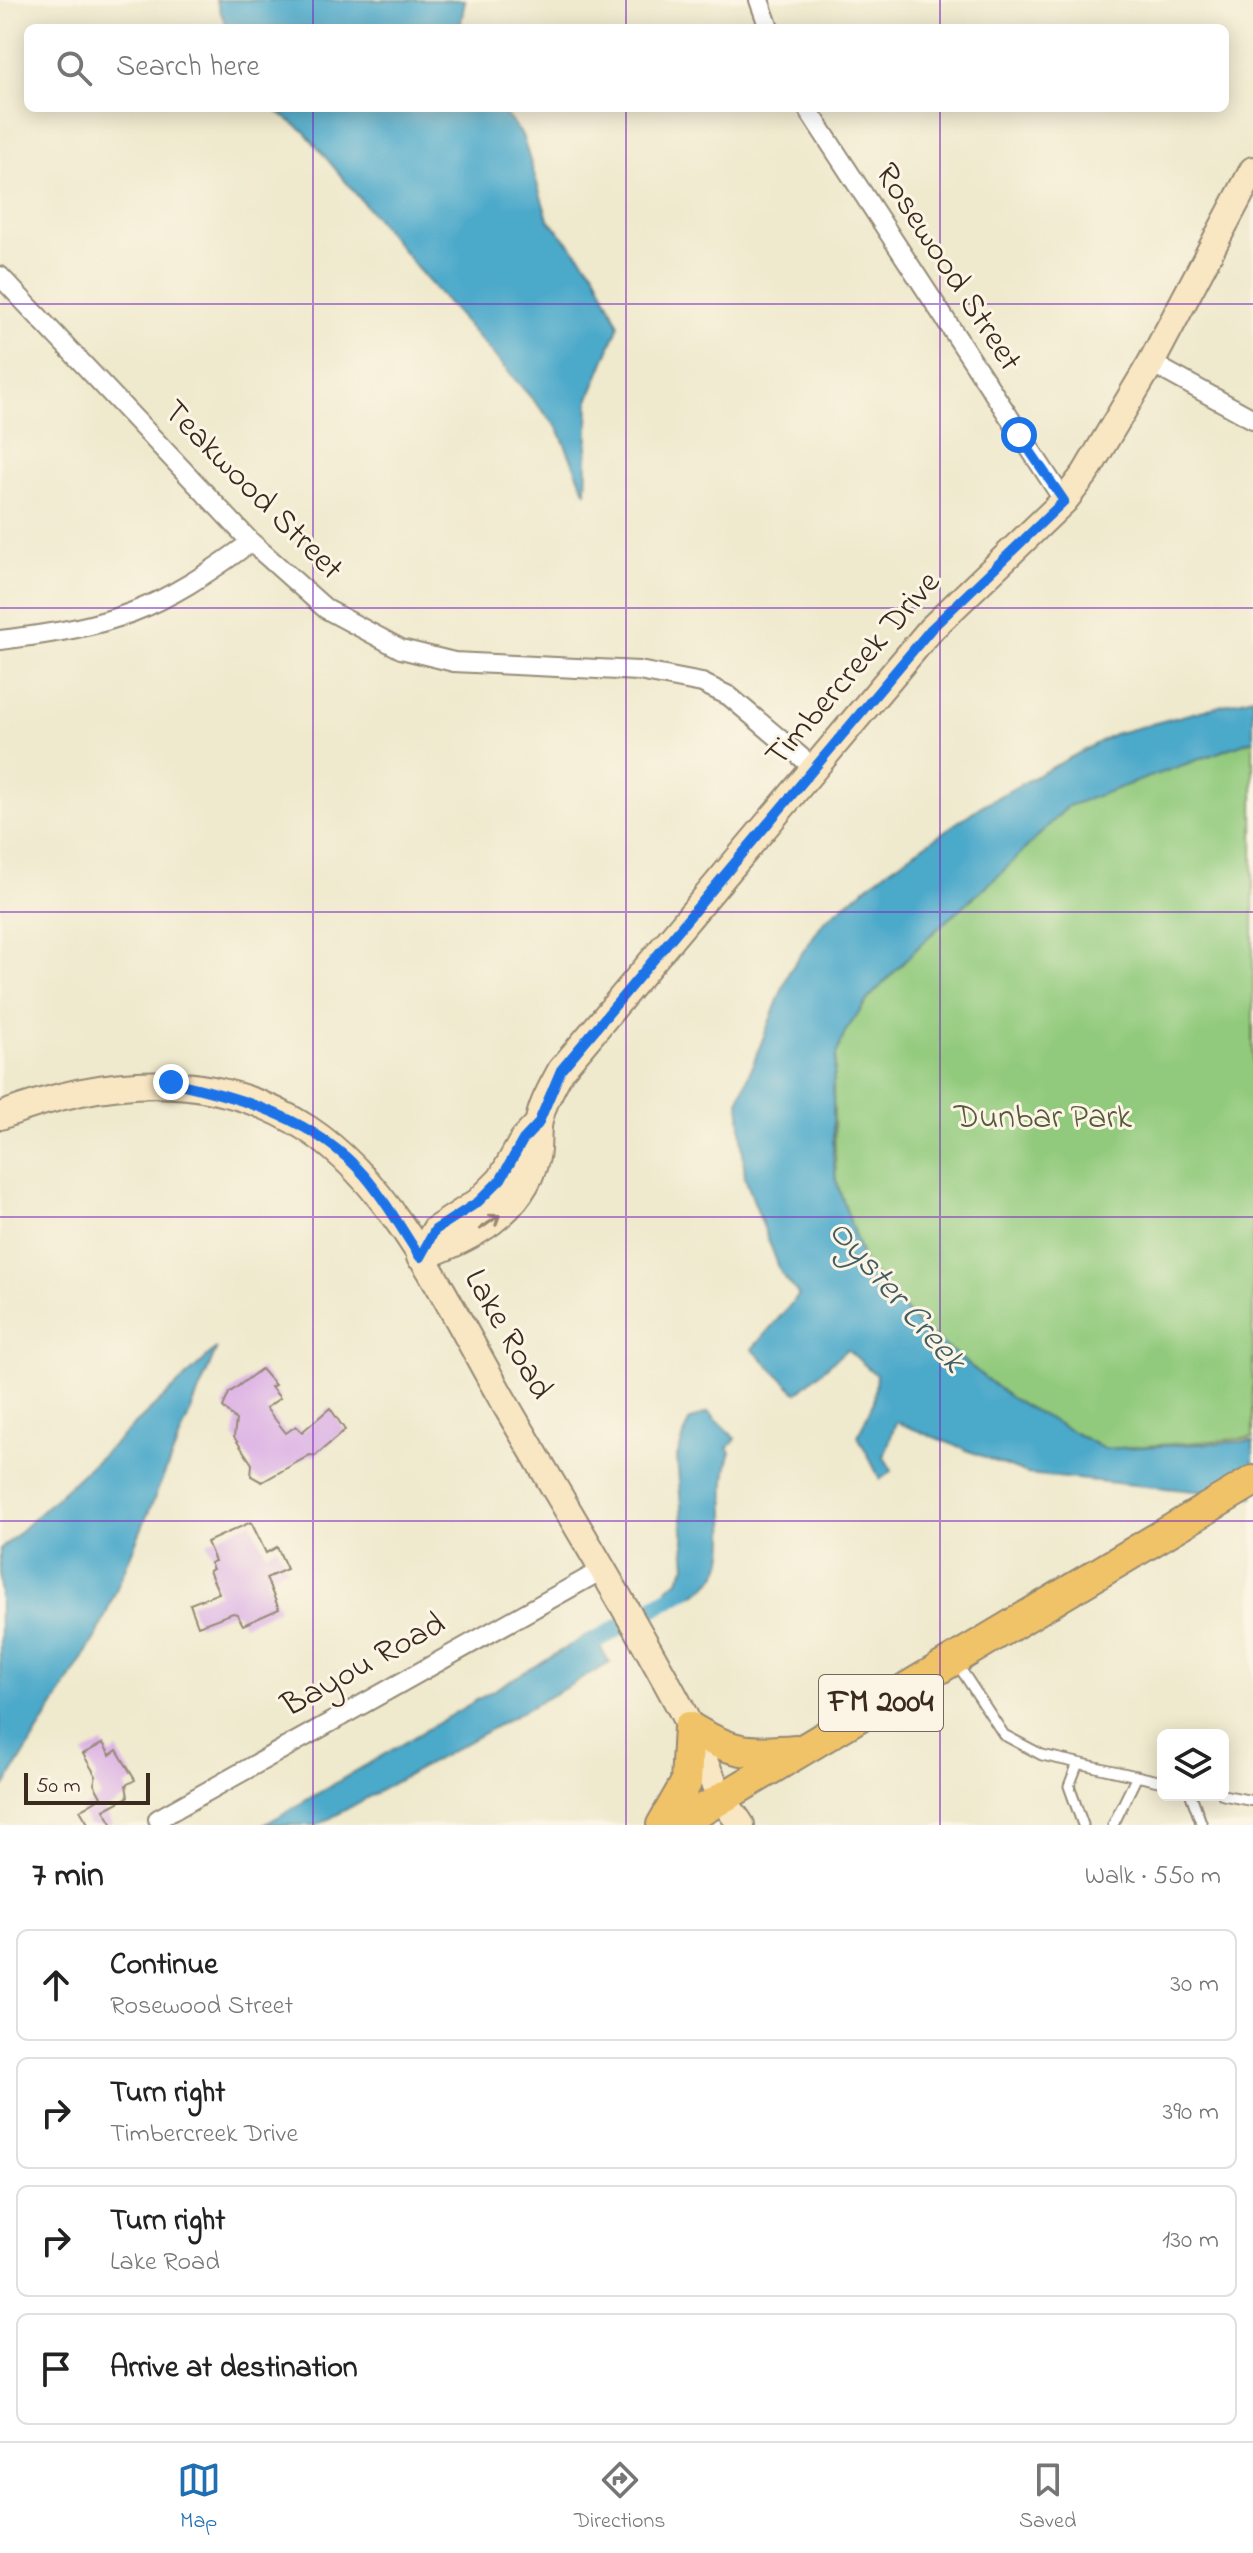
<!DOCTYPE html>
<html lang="en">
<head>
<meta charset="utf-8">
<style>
  body { margin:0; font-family:"Indie Flower",sans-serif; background:#f2f2f2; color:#222 }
  .controls { position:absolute; right:24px; bottom:24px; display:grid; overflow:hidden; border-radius:12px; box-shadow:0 4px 20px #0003 }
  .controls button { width:72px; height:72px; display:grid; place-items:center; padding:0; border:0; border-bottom:2px solid #e0e0e0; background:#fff; color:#222; font:40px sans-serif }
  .scale { position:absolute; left:24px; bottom:20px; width:126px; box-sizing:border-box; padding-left:8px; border:4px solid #3b2a1e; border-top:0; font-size:22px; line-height:28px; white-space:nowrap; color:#3b2a1e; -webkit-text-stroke:6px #fcf5e5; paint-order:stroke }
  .stop { position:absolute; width:24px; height:24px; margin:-18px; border:6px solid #1a73e8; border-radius:50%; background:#fff }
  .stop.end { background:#1a73e8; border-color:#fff; box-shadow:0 2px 8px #0008 }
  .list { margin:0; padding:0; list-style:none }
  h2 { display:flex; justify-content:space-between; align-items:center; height:104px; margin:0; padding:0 32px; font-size:34px }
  h2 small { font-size:26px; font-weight:400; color:#767676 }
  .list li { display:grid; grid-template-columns:52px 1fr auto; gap:24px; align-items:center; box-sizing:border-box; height:112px; margin:0 16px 16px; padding:0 16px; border:2px solid #e0e0e0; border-radius:12px }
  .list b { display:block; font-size:30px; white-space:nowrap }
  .list p { margin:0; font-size:26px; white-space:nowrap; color:#767676 }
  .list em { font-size:26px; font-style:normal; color:#767676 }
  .icon { flex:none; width:44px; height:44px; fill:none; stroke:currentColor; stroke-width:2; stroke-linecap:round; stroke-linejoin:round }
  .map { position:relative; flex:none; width:1253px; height:1825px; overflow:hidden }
  .search { position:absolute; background:#fff; box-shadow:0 4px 20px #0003; left:24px; right:24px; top:24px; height:88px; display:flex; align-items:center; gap:20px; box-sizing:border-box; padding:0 28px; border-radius:12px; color:#767676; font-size:30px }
  .sheet { height:616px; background:#fff }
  nav { display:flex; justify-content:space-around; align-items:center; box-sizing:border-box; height:112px; border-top:2px solid #e0e0e0; background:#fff; font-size:22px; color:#767676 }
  nav a { display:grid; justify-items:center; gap:4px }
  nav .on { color:#1f6fb2 }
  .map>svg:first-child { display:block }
  .green { fill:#92ca7d; stroke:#667a4e; stroke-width:2 }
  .water { fill:#4ba9ca; stroke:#436a74; stroke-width:2 }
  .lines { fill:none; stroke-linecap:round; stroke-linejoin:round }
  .canal { stroke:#4ba9ca; stroke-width:18 }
  .building { fill:#d9ace5 }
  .lane-casing { stroke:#958a76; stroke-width:13 }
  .street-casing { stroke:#958a76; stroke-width:22 }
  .secondary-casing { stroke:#958a76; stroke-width:30 }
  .primary-casing { stroke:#958a76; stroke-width:34 }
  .lane { stroke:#fff; stroke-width:9 }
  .street { stroke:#fff; stroke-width:18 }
  .secondary { stroke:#f9e7c3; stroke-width:26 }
  .primary { stroke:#f1c369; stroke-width:30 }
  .oneway { stroke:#9a8870 }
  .route { stroke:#1a73e8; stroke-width:10 }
  .grid { fill:none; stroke:#7b2cbf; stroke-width:2; stroke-opacity:0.55 }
  .labels { text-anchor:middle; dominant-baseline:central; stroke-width:6; stroke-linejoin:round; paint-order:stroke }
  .shield { fill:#fcf5e5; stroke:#75675a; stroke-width:2 }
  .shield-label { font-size:32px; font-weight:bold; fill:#3b2a1e }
  .street-label { font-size:34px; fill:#3b2a1e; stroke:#fcf5e5 }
  .park-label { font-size:34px; fill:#555a3a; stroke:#fcf5e5 }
  .water-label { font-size:36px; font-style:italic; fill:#415d63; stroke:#fcf5e5 }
</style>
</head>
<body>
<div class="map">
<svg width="1253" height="1825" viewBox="0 0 1253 1825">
  <rect width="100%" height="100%" fill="#fcf5e5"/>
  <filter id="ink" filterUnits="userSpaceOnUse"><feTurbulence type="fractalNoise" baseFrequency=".0125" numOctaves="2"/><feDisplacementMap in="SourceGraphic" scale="16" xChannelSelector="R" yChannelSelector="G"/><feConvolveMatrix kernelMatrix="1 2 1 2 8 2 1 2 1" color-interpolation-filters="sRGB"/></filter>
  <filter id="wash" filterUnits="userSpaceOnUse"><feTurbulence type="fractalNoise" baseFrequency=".006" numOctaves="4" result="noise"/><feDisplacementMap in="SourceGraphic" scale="32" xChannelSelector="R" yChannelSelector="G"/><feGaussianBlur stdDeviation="1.8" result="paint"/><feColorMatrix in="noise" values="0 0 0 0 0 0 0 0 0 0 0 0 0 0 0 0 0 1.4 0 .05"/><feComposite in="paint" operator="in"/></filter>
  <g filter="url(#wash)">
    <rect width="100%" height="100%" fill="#efe9cd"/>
    <path class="green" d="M1253 740V1438L1104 1449 1012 1399 917 1324 864 1263 836 1180 833 1084 836 1056 845 1032 869 998 927 938 1000 874 1068 806Z"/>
    <path class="water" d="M216 0H465L460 28H227Z
      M272 108H500L522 135 548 219 595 273 619 325 589 398 586 493 558 428 423 275 304 131Z
      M1253 697V740L1068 806 1000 874 927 938 869 998 845 1032 836 1056 833 1084V1154L836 1180 864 1263 917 1324 1012 1399 1104 1449 1253 1441V1497L1027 1474 896 1422 884 1457 892 1471 880 1479 858 1436 874 1401 876 1375 847 1349 797 1393 752 1349 799 1295 781 1273 745 1178 739 1100 789 972 824 921 884 873 981 806 1114 734Z
      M217 1348 98 1633 0 1794V1550Z
      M708 1412 736 1439 728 1448 731 1452C718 1487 730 1523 723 1559 719 1582 688 1604 666 1601L667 1589 678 1580 686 1566 677 1457 689 1421Z
      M591 1633 610 1663 318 1825H264Z"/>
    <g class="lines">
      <path class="canal" d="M576 1652 686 1589"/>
    </g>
    <g id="blocks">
      <path class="building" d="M261 1369 275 1385 271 1387 280 1398 266 1408 286 1433 296 1426 302 1432 330 1408 345 1430 315 1456 310 1455 262 1482 251 1476 252 1464 234 1437 236 1420 223 1407 229 1393Z
        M251 1522 266 1553 277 1547 287 1569 266 1578 279 1609 243 1625 237 1614 233 1613 198 1626 190 1604 219 1593 209 1571 213 1569 210 1563 215 1561 207 1542Z
        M103 1743 110 1755 117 1750 135 1780 126 1785 128 1797 104 1810 113 1825H89L80 1810 101 1797 94 1784 96 1776 83 1754Z"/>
    </g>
  </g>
  <g filter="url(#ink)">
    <use href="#blocks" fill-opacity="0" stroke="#958a76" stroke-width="2"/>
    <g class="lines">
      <g class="lane-casing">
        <path id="lane" d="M956 1662 1004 1735 1042 1755 1163 1782
          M1078 1763 1069 1786 1083 1825
          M1191 1795 1202 1825
          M1223 1795 1253 1801
          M1113 1825 1137 1776"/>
      </g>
      <g class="street-casing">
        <path id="street" d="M759 0 769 28
          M807 108 1064 501
          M0 276 251 542 326 609 401 649 454 662 639 671 702 683 729 696 814 768
          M1151 363 1253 419
          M0 640C116 626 157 611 251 542
          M158 1819 602 1570"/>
      </g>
      <g class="secondary-casing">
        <path id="secondary" d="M0 1116C103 1077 211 1066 308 1129 396 1187 450 1308 501 1397 561 1500 624 1602 680 1707 695 1736 705 1767 720 1795 726 1806 735 1815 741 1825
          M420 1257C471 1239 522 1213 536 1157 538 1147 537 1137 538 1127 540 1107 552 1087 561 1070L931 629 1064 501 1085 474 1151 363 1253 170
          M420 1257 435 1230 478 1202 501 1179 523 1140 538 1124"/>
      </g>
      <g class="primary-casing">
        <path id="primary" d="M689 1727C731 1753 748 1754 796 1750
          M662 1825 686 1783 689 1727
          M677 1825 1253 1481"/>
      </g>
      <use href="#lane" class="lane"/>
      <use href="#street" class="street"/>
      <use href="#secondary" class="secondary"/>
      <use href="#primary" class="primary"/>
    </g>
    <defs><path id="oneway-shaft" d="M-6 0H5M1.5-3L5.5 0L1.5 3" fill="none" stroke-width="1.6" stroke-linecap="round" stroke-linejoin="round" transform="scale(2)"/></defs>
    <use class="oneway" href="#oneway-shaft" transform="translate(490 1222) rotate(-35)"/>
  </g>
  <g class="lines" filter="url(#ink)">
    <path class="route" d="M171 1082C240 1097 315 1119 364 1175 385 1199 402 1230 420 1257L435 1230 478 1202 501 1179 523 1140 538 1124 561 1070 931 629 1064 501 1019 435"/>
  </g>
  <path class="grid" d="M313 0V28M626 0V28M940 0V28M313 108V1825M626 108V1825M940 108V1825M0 304H1253M0 608H1253M0 912H1253M0 1217H1253M0 1521H1253"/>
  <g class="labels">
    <rect class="shield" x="819" y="1675" width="124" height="56" rx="6"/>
    <g class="shield-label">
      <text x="881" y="1703">FM 2004</text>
    </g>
    <g class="street-label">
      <text transform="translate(947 268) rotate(57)">Rosewood Street</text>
      <text transform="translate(252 491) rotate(45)">Teakwood Street</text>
      <text transform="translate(854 670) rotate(-49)">Timbercreek Drive</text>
      <text transform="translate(507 1335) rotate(60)">Lake Road</text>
      <text transform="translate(364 1666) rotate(-29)">Bayou Road</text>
    </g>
    <g class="park-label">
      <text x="1043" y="1119">Dunbar Park</text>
    </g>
    <g class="water-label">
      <text transform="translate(896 1297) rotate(49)">Oyster Creek</text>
    </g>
  </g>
</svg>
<div class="controls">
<button><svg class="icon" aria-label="layers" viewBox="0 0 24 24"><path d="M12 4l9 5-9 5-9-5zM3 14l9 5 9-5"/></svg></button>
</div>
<div class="scale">50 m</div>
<div class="stop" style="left:1019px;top:435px"></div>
<div class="stop end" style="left:171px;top:1082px"></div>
<div class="search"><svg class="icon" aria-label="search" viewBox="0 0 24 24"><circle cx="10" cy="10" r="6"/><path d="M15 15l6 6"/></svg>Search here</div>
</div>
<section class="sheet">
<h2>7 min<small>Walk · 550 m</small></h2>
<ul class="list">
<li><svg class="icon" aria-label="ahead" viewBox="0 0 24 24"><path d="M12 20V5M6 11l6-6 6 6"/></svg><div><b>Continue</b><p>Rosewood Street</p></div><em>30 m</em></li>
<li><svg class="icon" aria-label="right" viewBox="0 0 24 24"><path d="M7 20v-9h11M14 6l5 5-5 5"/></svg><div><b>Turn right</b><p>Timbercreek Drive</p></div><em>390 m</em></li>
<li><svg class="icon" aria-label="right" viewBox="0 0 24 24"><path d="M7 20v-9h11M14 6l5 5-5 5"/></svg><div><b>Turn right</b><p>Lake Road</p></div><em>130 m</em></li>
<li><svg class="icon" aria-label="arrive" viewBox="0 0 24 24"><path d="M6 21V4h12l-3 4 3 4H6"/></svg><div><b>Arrive at destination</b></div></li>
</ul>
</section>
<nav>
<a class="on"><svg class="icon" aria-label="map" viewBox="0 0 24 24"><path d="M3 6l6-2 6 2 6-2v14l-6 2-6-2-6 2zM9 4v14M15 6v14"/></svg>Map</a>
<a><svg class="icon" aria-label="directions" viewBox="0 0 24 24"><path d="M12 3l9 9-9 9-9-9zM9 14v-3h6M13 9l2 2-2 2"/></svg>Directions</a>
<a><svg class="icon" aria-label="saved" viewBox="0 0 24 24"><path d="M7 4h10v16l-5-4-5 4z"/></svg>Saved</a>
</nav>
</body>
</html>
